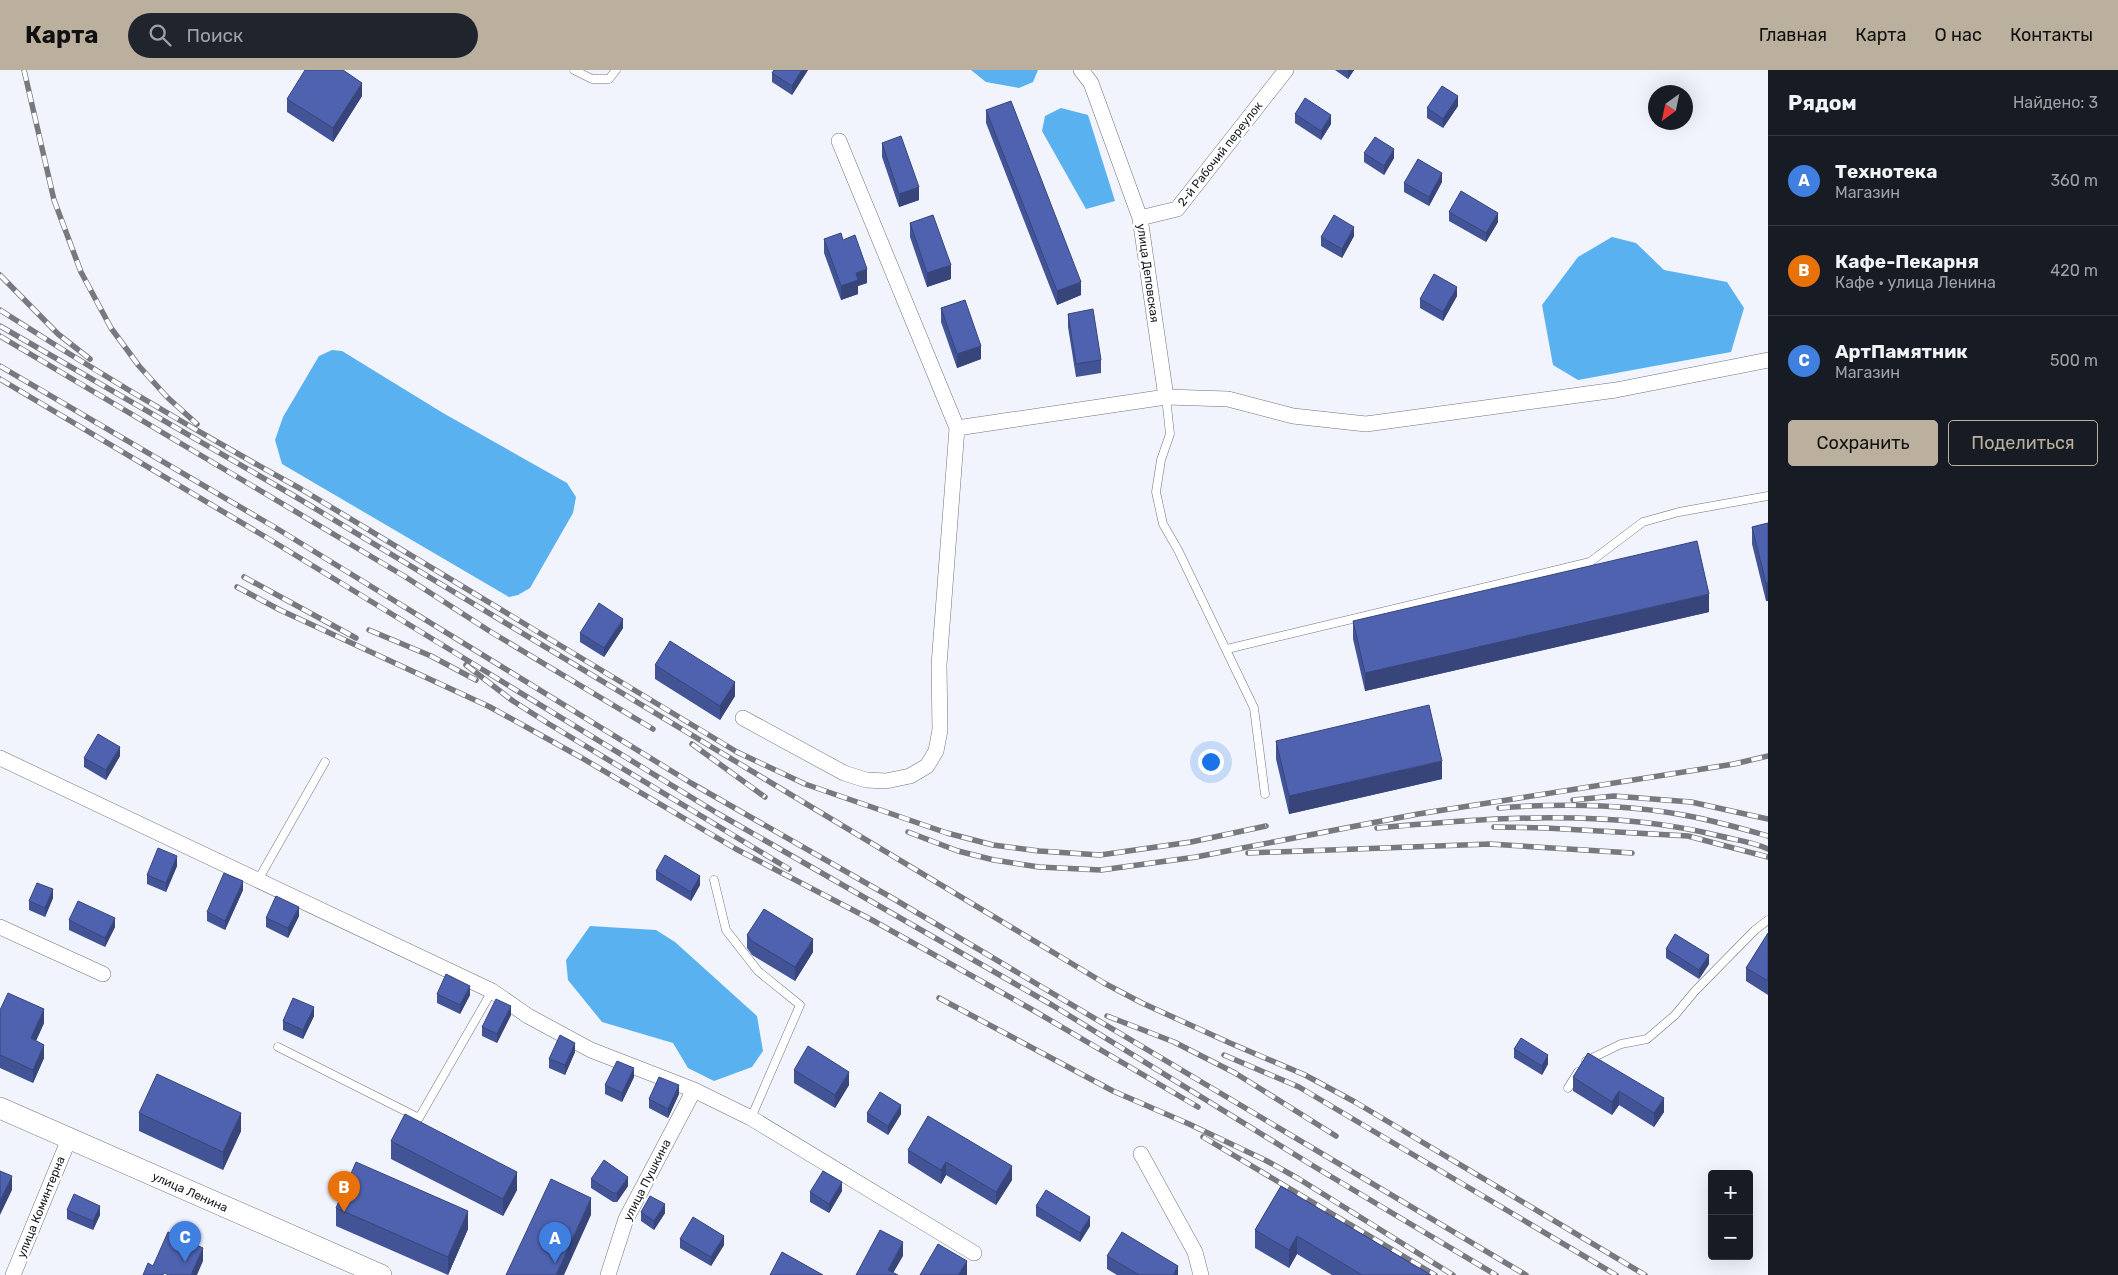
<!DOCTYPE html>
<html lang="ru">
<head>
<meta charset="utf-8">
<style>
  body { margin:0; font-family:Rubik,sans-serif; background:#20242c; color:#f1f3f6 }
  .controls { position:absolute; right:15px; bottom:15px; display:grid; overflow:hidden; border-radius:5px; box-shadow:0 5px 20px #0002 }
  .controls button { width:45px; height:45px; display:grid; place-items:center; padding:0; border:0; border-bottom:1px solid #363941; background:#171b24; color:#f1f3f6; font:25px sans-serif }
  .compass { position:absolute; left:1648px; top:15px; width:45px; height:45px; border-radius:50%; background:#171b24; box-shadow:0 5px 20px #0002; rotate:213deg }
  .you { position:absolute; left:1210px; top:691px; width:18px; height:18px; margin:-12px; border:4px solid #fff; border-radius:50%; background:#1a73e8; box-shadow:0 0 0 8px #1a73e833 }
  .badge { display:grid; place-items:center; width:32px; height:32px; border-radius:50%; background:#bbb09d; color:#fff; font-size:16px; font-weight:700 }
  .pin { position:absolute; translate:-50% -41px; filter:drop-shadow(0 1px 2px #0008) }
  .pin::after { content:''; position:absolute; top:26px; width:18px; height:15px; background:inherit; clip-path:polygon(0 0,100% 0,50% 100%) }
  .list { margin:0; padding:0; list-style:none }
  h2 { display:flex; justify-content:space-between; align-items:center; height:65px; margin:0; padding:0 20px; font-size:21px }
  h2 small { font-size:16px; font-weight:400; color:#9ea1a6 }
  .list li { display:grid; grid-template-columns:32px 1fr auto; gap:15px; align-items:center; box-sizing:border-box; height:90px; padding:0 20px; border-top:1px solid #363941 }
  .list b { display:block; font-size:19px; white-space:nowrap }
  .list p { margin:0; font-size:16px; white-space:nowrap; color:#9ea1a6 }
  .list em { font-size:16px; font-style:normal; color:#9ea1a6 }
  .actions { display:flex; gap:10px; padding:15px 20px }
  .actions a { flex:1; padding:11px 0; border:1px solid #bbb09d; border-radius:5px; text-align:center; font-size:18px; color:#bbb09d }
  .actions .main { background:#bbb09d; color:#111 }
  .icon { flex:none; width:28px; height:28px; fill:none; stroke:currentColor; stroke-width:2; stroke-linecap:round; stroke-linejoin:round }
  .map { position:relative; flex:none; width:1768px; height:1205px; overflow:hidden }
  header { display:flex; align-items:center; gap:30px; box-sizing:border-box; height:70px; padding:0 25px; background:#bbb09d; color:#111 }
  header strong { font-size:24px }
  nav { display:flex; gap:28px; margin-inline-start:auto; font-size:18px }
  .search { width:350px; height:45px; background:#20242c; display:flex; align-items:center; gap:12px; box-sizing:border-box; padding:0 18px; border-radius:28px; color:#9ea1a6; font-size:19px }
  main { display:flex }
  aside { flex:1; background:#171b24 }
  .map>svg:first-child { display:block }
  .water { fill:#5ab1f0 }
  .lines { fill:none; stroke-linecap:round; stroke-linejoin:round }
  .lane-casing { stroke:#71747b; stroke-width:9 }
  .street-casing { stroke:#71747b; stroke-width:16 }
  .secondary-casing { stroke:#71747b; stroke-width:22 }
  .lane { stroke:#fff; stroke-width:8 }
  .street { stroke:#fff; stroke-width:15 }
  .secondary { stroke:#fff; stroke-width:21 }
  .rail-casing { stroke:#77797e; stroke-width:5.5 }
  .rail { stroke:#fff; stroke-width:4; stroke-dasharray:11; stroke-linecap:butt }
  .wall { fill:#435496 }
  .shaded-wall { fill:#37457a }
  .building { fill:#4e62af; stroke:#37457a }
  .labels { text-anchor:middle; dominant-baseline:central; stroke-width:5; stroke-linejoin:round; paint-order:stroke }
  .street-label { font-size:12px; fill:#1b1c1f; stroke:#fff }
</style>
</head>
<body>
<header>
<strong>Карта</strong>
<div class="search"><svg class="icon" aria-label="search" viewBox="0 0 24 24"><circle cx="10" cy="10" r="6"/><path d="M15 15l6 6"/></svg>Поиск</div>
<nav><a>Главная</a><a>Карта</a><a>О нас</a><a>Контакты</a></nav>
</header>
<main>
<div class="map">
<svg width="1768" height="1205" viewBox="0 0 1768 1205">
  <rect width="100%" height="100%" fill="#f1f4fc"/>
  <path class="water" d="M971 0H1038L1033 12 1019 18 986 12Z
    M1061 38 1088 45 1115 131 1086 139 1042 61 1045 46Z
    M1612 167 1636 173 1664 200 1727 212 1744 238 1731 282 1578 310 1553 295 1542 235 1578 187Z
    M332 280 342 281 443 343 567 413 576 427 573 443 530 518 518 525 509 527 282 394 275 370 283 347 319 286Z
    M590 856 656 860 675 872 757 946 763 981 752 997 714 1011 688 998 673 973 602 952 568 910 566 890Z"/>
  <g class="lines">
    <g class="lane-casing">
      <path id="lane" d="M574 0 592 9H609L616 0
        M1166 327 1170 364 1161 390 1156 422 1163 454 1178 480 1254 638 1265 724
        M1227 579 1590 492 1643 452 1679 442 1768 426
        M258 810 325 692
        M714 810 726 860 758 901 800 935 751 1048
        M278 977 419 1048 492 921
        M1586 991 1621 974 1647 969 1675 945 1695 921 1755 860 1768 850
        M1568 1018 1578 1002"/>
    </g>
    <g class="street-casing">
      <path id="street" d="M1081 0 1091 13 1140 148 1166 327
        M1140 148 1177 139 1286 0
        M957 358 1166 327 1228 329 1293 346 1366 354 1616 320 1768 290
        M743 648 844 703 866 710 886 711 910 706 927 696 936 681 940 660 939 595 957 358 839 71
        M0 688 492 921 528 946 591 980 694 1020 751 1048 974 1183
        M0 857 103 904
        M1141 1084 1195 1182 1201 1205
        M13 1205 69 1069
        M608 1205 626 1149 694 1020"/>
    </g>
    <g class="secondary-casing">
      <path id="secondary" d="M0 1038 381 1205"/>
    </g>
    <use href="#lane" class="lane"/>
    <use href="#street" class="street"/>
    <use href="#secondary" class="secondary"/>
    <g class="rail-casing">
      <path id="rail" d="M24 0 54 130 81 202 111 258 139 296 167 327 197 354
        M0 205 58 264 90 289
        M0 240C98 303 199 363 301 419L737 682 805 714 947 763 993 775 1039 781 1100 785 1191 772 1266 756
        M0 256 296 427 1104 913 1142 933 1230 973 1305 1005 1355 1032 1645 1205
        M0 266 404 506 491 562 653 659
        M0 296 276 458 691 713 894 829 1526 1205
        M0 309 269 469 717 743 1052 935 1315 1097 1496 1205
        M244 507 356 568
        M237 517 280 540 490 637 582 688 736 779 872 850 1031 939 1198 1037
        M369 560 431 586 476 610
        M466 595 513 631 549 654 789 799
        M692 674 765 727
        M1573 730 1614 726 1691 732 1768 749
        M1499 738C1562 733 1631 734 1694 747 1719 752 1743 759 1768 766
        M1494 757 1546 758 1688 766 1768 787
        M1377 758C1491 748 1608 738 1720 766 1736 770 1753 772 1768 779
        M908 762 958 781 994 790 1039 797 1101 800 1196 787 1418 744 1734 694 1768 686
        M1248 783 1490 774 1632 783
        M939 928 1113 1021 1189 1054 1267 1091 1299 1109 1453 1205
        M1107 946 1174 972 1235 1003 1336 1066
        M1224 985 1299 1017 1616 1205
        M1203 1067 1435 1205"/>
    </g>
    <use href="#rail" class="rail"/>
  </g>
  <path class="wall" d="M774 0H808L792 25 772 12V3Z
    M1335 0H1354L1348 9Z
    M362 26 333 72 287 42V29Z
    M1458 36 1443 58 1427 48V38Z
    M986 40 1081 225 1057 235 986 53Z
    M1295 44 1331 54 1321 70 1295 53Z
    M882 73 919 130 899 137 882 87Z
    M1364 83 1394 88 1384 105 1364 92Z
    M1442 112 1429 136 1404 122V113Z
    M1449 142 1498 152 1486 172 1449 151Z
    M910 153 951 209 927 217 910 167Z
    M1354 166 1342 188 1321 176V167Z
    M824 169 843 170 867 213 858 216V224L841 230 824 183Z
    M1457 226 1443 251 1420 238V229Z
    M941 238 981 289 957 298 941 252Z
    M1068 244 1101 290V303L1076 307 1068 257Z
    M1768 453V531H1766L1752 474V457Z
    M1709 542 1365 621 1353 569V551Z
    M623 558 604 587 580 572V563Z
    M655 595 735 626 720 650 655 609Z
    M1276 671 1442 709 1289 744 1276 689Z
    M120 686 106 710 84 697V688Z
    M177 796 166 822 147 814V805Z
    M656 801 700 815 691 831 656 810Z
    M243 820 225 860 207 851V842Z
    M53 828 45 847 29 840V831Z
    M299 846 288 868 266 857V848Z
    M69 850 115 857 105 877 69 860Z
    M1768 863V925L1746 911V898Z
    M747 865 813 882 795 911 752 885 747 878Z
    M1666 879 1709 894 1699 909 1666 888Z
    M437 924 470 925 460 944 437 933Z
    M0 940 44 953 36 971 44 988 33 1013 0 998Z
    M511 945 497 973 482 966V957Z
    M314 946 303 969 283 960V951Z
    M1514 979 1548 994 1542 1005 1514 988Z
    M575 982 565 1005 549 998V989Z
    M1588 983 1664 1042 1654 1057 1619 1035 1612 1045 1573 1021V1007Z
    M794 1000 849 1015 835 1038 794 1013Z
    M634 1007 622 1032 605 1024V1015Z
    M679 1024 668 1048 649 1038V1029Z
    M139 1043 241 1061 223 1100 139 1061Z
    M867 1043 901 1044 888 1065 867 1052Z
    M391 1071 517 1120 503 1146 391 1089Z
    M908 1080 1012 1110 996 1135 946 1105 941 1114 908 1093Z
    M591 1109 628 1116 617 1132H613L591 1118Z
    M1281 1116 1431 1205H1332L1297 1184 1289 1198 1255 1178V1160Z
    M842 1121 829 1143 810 1132V1122Z
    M1036 1136 1090 1156 1080 1172 1036 1146Z
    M336 1138 468 1159 448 1205 336 1156Z
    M67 1140 100 1145 93 1160 67 1149Z
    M641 1142 665 1143 654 1160 641 1151Z
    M680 1169 724 1175 711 1196 680 1178Z
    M1107 1186 1178 1205H1117L1107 1199Z"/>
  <path class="shaded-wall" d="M802 0H808L792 25V16Z
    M1348 0H1354L1348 9Z
    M362 13V26L333 72V58Z
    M1458 26V36L1443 58V49Z
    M1331 45V54L1321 70V61Z
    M1394 79V88L1384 105V96Z
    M1442 103V112L1429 136V127Z
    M919 117V130L899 137V124Z
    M1498 143V152L1486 172V163Z
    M1354 157V166L1342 188V179Z
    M951 195V209L927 217V203Z
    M867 199V213L858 216V224L841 230V216L856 203Z
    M1081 212V225L1057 235V221Z
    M1457 217V226L1443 251V242Z
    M981 276V289L957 298V284Z
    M1766 513H1768V531H1766Z
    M1709 524V542L1365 621V603Z
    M623 549V558L604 587V578Z
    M735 612V626L720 650V636Z
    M120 677V686L106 710V700Z
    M1442 691V709L1289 744V726Z
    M177 786V796L166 822V813Z
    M700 806V815L691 831V822Z
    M243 811V820L225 860V851Z
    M53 819V828L45 847V838Z
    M299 837V846L288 868V858Z
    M115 848V857L105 877V868Z
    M813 869V882L795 911V897Z
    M1709 885V894L1699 909V900Z
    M470 916V925L460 944V935Z
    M511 936V945L497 973V964Z
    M314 937V946L303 969V960Z
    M44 939V953L31 982V968Z
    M575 973V982L565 1005V995Z
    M44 975V988L33 1013V1000Z
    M1548 985V994L1542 1005V996Z
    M634 998V1007L622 1032V1023Z
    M849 1002V1015L835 1038V1025Z
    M679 1015V1024L668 1048V1039Z
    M1619 1021V1035L1612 1045V1032Z
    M1664 1028V1042L1654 1057V1043Z
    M901 1035V1044L888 1065V1056Z
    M241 1043V1061L223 1100V1082Z
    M946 1092V1105L941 1114V1100Z
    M1012 1096V1110L996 1135V1122Z
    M517 1102V1120L503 1146V1129Z
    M12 1106V1120L0 1145V1131Z
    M628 1107V1116L617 1132V1123Z
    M842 1112V1121L829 1143V1134Z
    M591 1128V1145L564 1205H556Z
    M665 1134V1143L654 1160V1151Z
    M100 1136V1145L93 1160V1151Z
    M468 1141V1159L448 1205V1187Z
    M1090 1147V1156L1080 1172V1163Z
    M724 1166V1175L711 1196V1187Z
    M1297 1166V1184L1289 1198V1180Z
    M903 1172V1186L892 1205 888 1200Z
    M203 1178V1191L197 1205H191Z
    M967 1191V1205H958Z
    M1178 1196V1205H1173Z"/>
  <path class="building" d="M305 0H343L362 13 333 58 287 29Z
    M774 0H802L792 16 772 3Z
    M1442 16 1458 26 1443 49 1427 38Z
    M1305 28 1331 45 1321 61 1295 44Z
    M1011 31 1081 212 1057 221 986 40Z
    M901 66 919 117 899 124 882 73Z
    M1375 67 1394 79 1384 96 1364 83Z
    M1418 89 1442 103 1429 127 1404 113Z
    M1461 121 1498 143 1486 163 1449 142Z
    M933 145 951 195 927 203 910 153Z
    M1334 145 1354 157 1342 179 1321 167Z
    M841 163 843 170 855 165 867 199 856 203 858 210 841 216 824 169Z
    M1434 204 1457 217 1443 242 1420 229Z
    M965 230 981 276 957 284 941 238Z
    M1093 239 1101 290 1076 294 1068 244Z
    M1768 453V513H1766L1752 457Z
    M1697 471 1709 524 1365 603 1353 551Z
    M599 533 623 549 604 578 580 563Z
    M670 571 735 612 720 636 655 595Z
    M1429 635 1442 691 1289 726 1276 671Z
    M98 664 120 677 106 700 84 688Z
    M158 778 177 786 166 813 147 805Z
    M665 785 700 806 691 822 656 801Z
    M224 803 243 811 225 851 207 842Z
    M37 813 53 819 45 838 29 831Z
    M276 826 299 837 288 858 266 848Z
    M78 831 115 848 105 868 69 850Z
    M764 839 813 869 795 897 752 871 747 865Z
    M1768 863V911L1746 898Z
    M1675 864 1709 885 1699 900 1666 879Z
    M446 904 470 916 460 935 437 924Z
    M8 923 44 939 31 968 44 975 33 1000 0 985V940Z
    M293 928 314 937 303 960 283 951Z
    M496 929 511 936 497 964 482 957Z
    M560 965 575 973 565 995 549 989Z
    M1521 968 1548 985 1542 996 1514 979Z
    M808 976 849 1002 835 1025 794 1000Z
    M1588 983 1664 1028 1654 1043 1619 1021 1612 1032 1573 1007Z
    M617 991 634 998 622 1023 605 1015Z
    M157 1004 241 1043 223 1082 139 1043Z
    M659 1007 679 1015 668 1039 649 1029Z
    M880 1022 901 1035 888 1056 867 1043Z
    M405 1044 517 1102 503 1129 391 1071Z
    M928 1046 1012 1096 996 1122 946 1092 941 1100 908 1080Z
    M604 1090 628 1107 617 1123H613L591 1109Z
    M356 1092 468 1141 448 1187 336 1138Z
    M0 1101 12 1106 0 1131Z
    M823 1101 842 1112 829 1134 810 1122Z
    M551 1109 591 1128 556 1205H506Z
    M1281 1116 1431 1205H1362L1297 1166 1289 1180 1255 1160Z
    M1046 1120 1090 1147 1080 1163 1036 1136Z
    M74 1124 100 1136 93 1151 67 1140Z
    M650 1126 665 1134 654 1151 641 1142Z
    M693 1147 724 1166 711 1187 680 1169Z
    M880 1160 903 1172 888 1200 898 1205H856Z
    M168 1162 203 1178 191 1205H169L164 1203 163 1205H143L148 1193 153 1196Z
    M1122 1162 1178 1196 1173 1205H1139L1107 1186Z
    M938 1174 967 1191 958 1205H920Z
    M782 1182 823 1205H770Z"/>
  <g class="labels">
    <g class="street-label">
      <text transform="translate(1220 84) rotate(-52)">2-й Рабочий переулок</text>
      <text transform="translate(1148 203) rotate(82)">улица Деповская</text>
      <text transform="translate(647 1110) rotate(-63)">улица Пушкина</text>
      <text transform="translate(190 1122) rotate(24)">улица Ленина</text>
      <text transform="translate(41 1137) rotate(-68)">улица Коминтерна</text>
    </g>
  </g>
</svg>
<div class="controls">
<button>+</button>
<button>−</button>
</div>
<svg class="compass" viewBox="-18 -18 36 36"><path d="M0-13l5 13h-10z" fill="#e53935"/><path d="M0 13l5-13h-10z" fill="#9ea1a6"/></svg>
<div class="you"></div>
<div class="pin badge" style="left:555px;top:1193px;background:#3f7fe0">A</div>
<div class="pin badge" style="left:344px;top:1142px;background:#e8710a">B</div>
<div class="pin badge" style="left:185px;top:1192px;background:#3f7fe0">C</div>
</div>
<aside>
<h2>Рядом<small>Найдено: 3</small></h2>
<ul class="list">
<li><span class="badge" style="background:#3f7fe0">A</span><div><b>Технотека</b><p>Магазин</p></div><em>360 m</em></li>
<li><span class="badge" style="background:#e8710a">B</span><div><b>Кафе-Пекарня</b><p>Кафе · улица Ленина</p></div><em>420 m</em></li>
<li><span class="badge" style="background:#3f7fe0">C</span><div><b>АртПамятник</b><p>Магазин</p></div><em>500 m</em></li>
</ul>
<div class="actions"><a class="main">Сохранить</a><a>Поделиться</a></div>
</aside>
</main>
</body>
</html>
